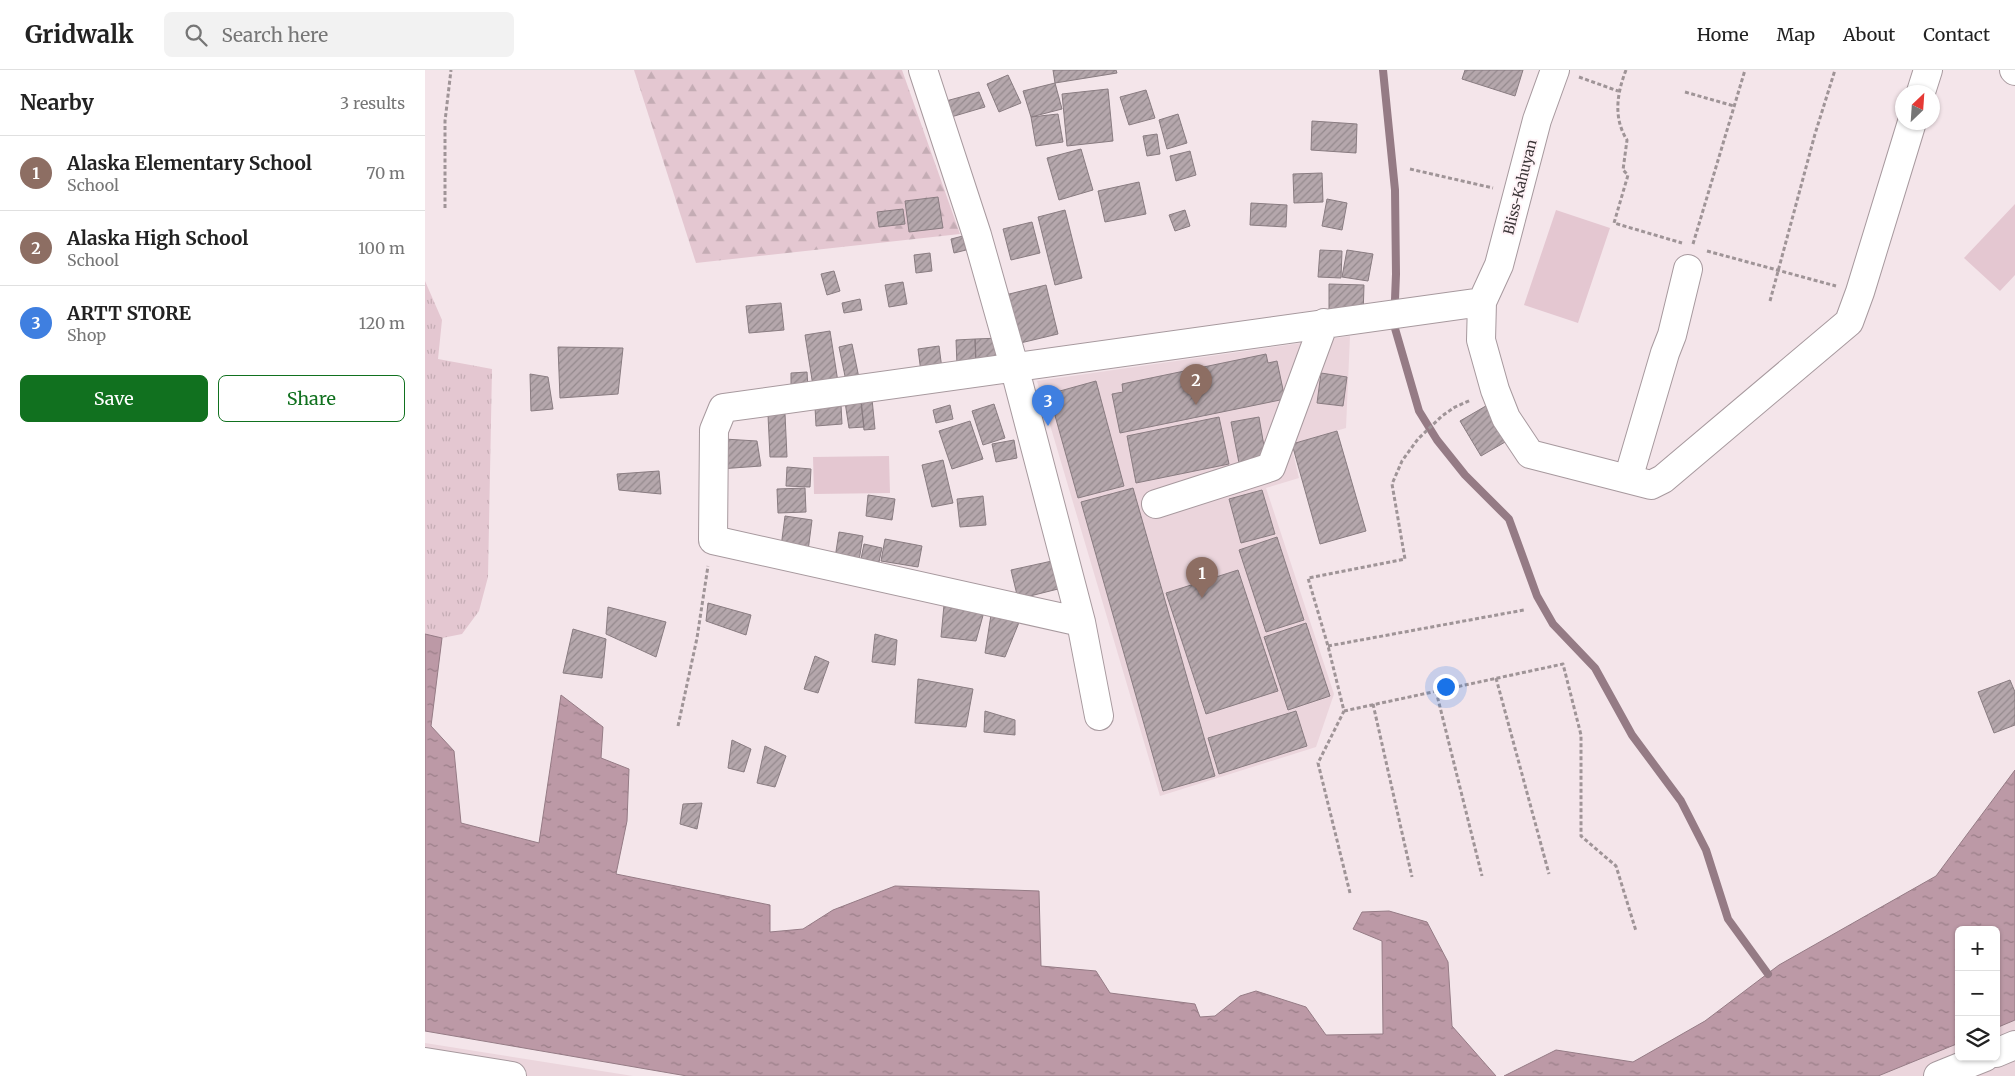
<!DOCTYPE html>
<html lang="en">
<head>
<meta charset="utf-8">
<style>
  body { margin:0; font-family:Merriweather,serif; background:#f2f2f2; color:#222 }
  .controls { position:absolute; right:15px; bottom:15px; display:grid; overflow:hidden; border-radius:8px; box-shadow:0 1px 4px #0004 }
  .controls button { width:45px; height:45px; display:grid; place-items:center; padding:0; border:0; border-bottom:1px solid #e0e0e0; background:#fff; color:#222; font:25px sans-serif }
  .compass { position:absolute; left:1470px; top:15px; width:45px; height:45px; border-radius:50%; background:#fff; box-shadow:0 1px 4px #0004; rotate:25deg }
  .you { position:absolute; left:1020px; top:616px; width:18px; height:18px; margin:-12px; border:4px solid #fff; border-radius:50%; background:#1a73e8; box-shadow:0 0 0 8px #1a73e833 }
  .badge { display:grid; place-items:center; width:32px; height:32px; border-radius:50%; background:#11711f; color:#fff; font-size:16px; font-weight:700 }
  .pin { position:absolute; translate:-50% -41px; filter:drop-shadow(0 1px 2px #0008) }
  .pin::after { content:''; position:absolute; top:26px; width:18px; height:15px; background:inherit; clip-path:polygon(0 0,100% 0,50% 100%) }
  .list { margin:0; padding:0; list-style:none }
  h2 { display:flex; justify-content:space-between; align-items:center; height:65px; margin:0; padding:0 20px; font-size:21px }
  h2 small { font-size:16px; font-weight:400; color:#767676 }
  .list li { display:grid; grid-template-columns:32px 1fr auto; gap:15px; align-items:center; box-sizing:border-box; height:75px; padding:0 20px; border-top:1px solid #e0e0e0 }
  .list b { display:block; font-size:19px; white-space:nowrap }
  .list p { margin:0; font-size:16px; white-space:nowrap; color:#767676 }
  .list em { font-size:16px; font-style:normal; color:#767676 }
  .actions { display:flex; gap:10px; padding:15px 20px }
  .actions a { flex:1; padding:11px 0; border:1px solid #11711f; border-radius:8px; text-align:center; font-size:18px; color:#11711f }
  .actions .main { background:#11711f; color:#fff }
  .icon { flex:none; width:28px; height:28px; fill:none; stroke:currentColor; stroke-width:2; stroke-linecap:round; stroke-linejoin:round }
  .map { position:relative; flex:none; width:1590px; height:1006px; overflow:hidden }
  header { display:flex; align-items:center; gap:30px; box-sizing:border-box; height:70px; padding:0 25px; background:#fff; border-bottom:1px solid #e0e0e0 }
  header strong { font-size:24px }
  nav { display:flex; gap:28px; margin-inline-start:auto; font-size:18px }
  .search { width:350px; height:45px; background:#f2f2f2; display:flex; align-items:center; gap:12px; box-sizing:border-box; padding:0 18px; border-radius:8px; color:#767676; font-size:19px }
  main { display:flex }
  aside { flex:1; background:#fff }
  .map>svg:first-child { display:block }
  .built { fill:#ebd5dc }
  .grass { fill:url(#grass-tufts) }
  .forest { fill:url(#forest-firs) }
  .pitch { fill:#e4c7d1 }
  .water { fill:url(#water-ripples); stroke:#957b85 }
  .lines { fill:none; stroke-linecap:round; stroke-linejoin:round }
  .stream { stroke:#957b85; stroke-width:8 }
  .building { fill:url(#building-hatch); stroke:#897c81 }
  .minor-casing { stroke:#a7999e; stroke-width:30 }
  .path { stroke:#9f9497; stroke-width:3; stroke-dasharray:4 2.5; stroke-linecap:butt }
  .minor { stroke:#fff; stroke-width:28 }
  .labels { text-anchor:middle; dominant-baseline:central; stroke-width:4; stroke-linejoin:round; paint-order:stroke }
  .street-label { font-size:14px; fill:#3b3537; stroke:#fff3f7 }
</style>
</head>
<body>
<header>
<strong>Gridwalk</strong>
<div class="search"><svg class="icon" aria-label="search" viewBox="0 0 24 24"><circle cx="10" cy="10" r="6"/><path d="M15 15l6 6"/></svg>Search here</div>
<nav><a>Home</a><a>Map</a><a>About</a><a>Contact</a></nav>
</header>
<main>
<aside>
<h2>Nearby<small>3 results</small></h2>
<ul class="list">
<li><span class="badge" style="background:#8d6e63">1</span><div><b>Alaska Elementary School</b><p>School</p></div><em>70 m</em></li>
<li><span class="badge" style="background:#8d6e63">2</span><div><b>Alaska High School</b><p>School</p></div><em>100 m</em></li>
<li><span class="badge" style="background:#3f7fe0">3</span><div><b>ARTT STORE</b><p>Shop</p></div><em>120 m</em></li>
</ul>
<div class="actions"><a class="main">Save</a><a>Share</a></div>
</aside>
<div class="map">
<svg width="1590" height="1006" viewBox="0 0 1590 1006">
  <defs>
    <pattern id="grass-tufts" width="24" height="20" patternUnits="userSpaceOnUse" patternTransform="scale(1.25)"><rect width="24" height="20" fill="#e4c7d1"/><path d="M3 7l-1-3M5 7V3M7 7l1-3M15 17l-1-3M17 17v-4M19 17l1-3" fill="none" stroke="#c4acb4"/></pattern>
    <pattern id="forest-firs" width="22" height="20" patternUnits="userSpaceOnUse" patternTransform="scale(1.25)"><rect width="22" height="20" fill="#e4c7d1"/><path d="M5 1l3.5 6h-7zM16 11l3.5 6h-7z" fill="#c4acb4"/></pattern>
    <pattern id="water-ripples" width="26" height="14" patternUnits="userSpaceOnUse" patternTransform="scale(1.25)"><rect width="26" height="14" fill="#bc99a6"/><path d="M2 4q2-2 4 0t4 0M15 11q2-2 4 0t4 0" fill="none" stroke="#9a7e88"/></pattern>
    <pattern id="building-hatch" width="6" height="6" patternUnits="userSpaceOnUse" patternTransform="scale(1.25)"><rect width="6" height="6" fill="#b5a7ac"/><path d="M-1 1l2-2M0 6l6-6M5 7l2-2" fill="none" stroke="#94898d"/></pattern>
  </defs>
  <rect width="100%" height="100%" fill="#f4e5ea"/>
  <path class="built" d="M925 266 921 358 866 374 874 408 841 418 909 624 891 677 735 726 612 311Z
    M1590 950V1006H1453L1534 973V987H1571V958Z
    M0 973 208 1006H0Z"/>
  <path class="grass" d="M0 211 17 250 13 289 67 299 63 507 54 541 37 564 17 568 0 564Z"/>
  <path class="forest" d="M209 0H477L535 164 271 193Z"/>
  <path class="pitch" d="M1590 134V205L1575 221 1539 188Z
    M1131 140 1185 158 1153 253 1099 235Z
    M464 386 465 423 389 424 388 387Z"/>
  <path class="water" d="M0 564 17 568 6 656 29 681 36 753 114 773 136 625 178 657 176 688 204 699 202 751 191 804 345 835V862L378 859 408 840 470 816 614 821 616 896 671 901 685 923 770 934 775 947 790 946 815 926 831 921 881 937 901 965 958 964 957 871 928 859 937 842 964 841 1002 852 1023 892 1027 956 1071 1006H262L0 961Z
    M1590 700V950L1571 958V860H1534V973L1453 1006H1079L1131 980 1208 992 1280 951 1354 895 1511 806Z"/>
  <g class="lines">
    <path class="stream" d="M958 0 970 120 971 204 969 255 994 341 1012 370 1040 405 1084 449 1112 526 1128 554 1170 598 1207 665 1256 731 1281 780 1303 849 1343 904"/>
  </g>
  <path class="building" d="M628 0H691L692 3 630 13Z
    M1040 0H1098L1090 26 1037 9Z
    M583 5 596 33 574 42 562 14Z
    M630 13 637 39 606 47 598 21Z
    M683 19 688 71 642 76 637 24Z
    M721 20 730 48 704 55 695 27Z
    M554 22 560 37 526 47 521 31Z
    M633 44 638 72 611 76 606 47Z
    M753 44 762 73 742 79 734 50Z
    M887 51 932 54 931 83 886 80Z
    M732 64 735 84 722 86 718 66Z
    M656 79 668 120 634 130 622 88Z
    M765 81 771 105 751 111 745 86Z
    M897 103 898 132 869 133 868 104Z
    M714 112 721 144 680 152 673 121Z
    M513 127 518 158 484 162 480 131Z
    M902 129 922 133 917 160 897 156Z
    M826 133 862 135 861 157 825 155Z
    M478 139 480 154 454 157 452 142Z
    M640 140 657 208 630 215 613 147Z
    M760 140 765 156 750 161 744 145Z
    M607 152 615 183 586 190 578 159Z
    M538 166 541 180 529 183 526 169Z
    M895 180 917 181 916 208 893 207Z
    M922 180 948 184 943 211 917 207Z
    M505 183 507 201 491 203 489 185Z
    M409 201 415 221 402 225 396 204Z
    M478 212 482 234 464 237 460 215Z
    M904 214 939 215 938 247 904 246Z
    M621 215 633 264 587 275 576 226Z
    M435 229 437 240 419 243 417 233Z
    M356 233 359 260 324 263 321 236Z
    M405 261 413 312 388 316 380 265Z
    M576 268 577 293 551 294 550 269Z
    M550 269 551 294 532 295 531 270Z
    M427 274 434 308 421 311 414 277Z
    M514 276 517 299 496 302 493 279Z
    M133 277 198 278 193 324 135 328Z
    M841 284 843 293 852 291 860 329 695 363 687 324 698 322 697 314Z
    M382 302 383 318 366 319V303Z
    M896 303 922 307 918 336 892 333Z
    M105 304 123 307 128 339 106 341Z
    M671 311 699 416 653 428 624 324Z
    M447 329 450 359 439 360 436 331Z
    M436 331 439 357 424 358 420 332Z
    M1066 333 1087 368 1056 386 1035 351Z
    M569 334 580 368 558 375 547 341Z
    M416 335 417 354 391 356 390 337Z
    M525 335 528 349 511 353 508 340Z
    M360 344 362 387H345L343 345Z
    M794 347 804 394 711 413 702 366Z
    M834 347 841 388 814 393 806 352Z
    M545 351 558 389 527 399 514 361Z
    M912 361 941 461 895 474 867 374Z
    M299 369 332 371 336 396 294 399Z
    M589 370 592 388 571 392 567 374Z
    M518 390 528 433 507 437 497 395Z
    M362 397 386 399 385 417 361 416Z
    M234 401 236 424 194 420 192 404Z
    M380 418 381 442 353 443 352 419Z
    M708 418 790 706 738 721 656 432Z
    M837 420 850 464 816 473 804 429Z
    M443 425 470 429 467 450 441 446Z
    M558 426 561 455 535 457 532 429Z
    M360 446 387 450 383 481 356 477Z
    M414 462 438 466 434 491 410 488Z
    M852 467 879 550 841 562 814 480Z
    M460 469 497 476 493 497 456 491Z
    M439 474 457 478 454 492 436 489Z
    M627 491 633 519 593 529 586 500Z
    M813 500 853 621 781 644 741 523Z
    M283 533 326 545 321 565 281 551Z
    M519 535 560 538 551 571 516 567Z
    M183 537 241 552 231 587 181 564Z
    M566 545 595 550 580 587 560 583Z
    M881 553 905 626 863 640 839 567Z
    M148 559 181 569 177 608 138 603Z
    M450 564 472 570 470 595 447 592Z
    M390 586 404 592 393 623 379 619Z
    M493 609 548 619 541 657 490 653Z
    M1585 610 1590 622V655L1569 663 1553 622Z
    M560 641 590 650V665L559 662Z
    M871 641 882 676 794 704 783 668Z
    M307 670 326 679 319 702 303 698Z
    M340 676 361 686 350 717 332 713Z
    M277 733 272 759 255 754 258 734Z"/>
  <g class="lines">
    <g class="minor-casing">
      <path id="minor" d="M498 0 552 165 589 296 656 552 674 646
        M1130 0 1112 50 1074 195 1057 232 1056 270 1070 320 1081 348 1105 384 1226 415 1238 409 1424 252 1435 222 1487 52
        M1589 0 1590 1
        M1496 22 1503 0
        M1203 409 1240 283 1247 265 1263 199
        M731 434 846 397 899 253
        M656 552 288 470 289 360 298 338 1057 232
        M1571 983 1590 975
        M0 992 87 1006
        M1513 1006 1560 987"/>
    </g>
    <path class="path" d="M1201 0C1192 23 1188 48 1202 70L1198 100 1203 105 1189 153 1257 173
      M1154 7 1193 21
      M1260 22 1309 36
      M985 99 1068 118
      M20 138V51L26 0
      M1268 174 1320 0
      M1282 181 1411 216
      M1345 231 1390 64 1410 0
      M903 576 1099 540
      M1071 608 1124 804
      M1011 621 1057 806
      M948 634 987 807
      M919 641 1138 594 1156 665V766L1191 796 1211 861
      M253 656 272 568 283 496
      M925 823 893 693 919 641 903 576 883 508 980 489 967 414 977 391 993 369 1017 346 1030 337 1046 330"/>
    <use href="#minor" class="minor"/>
  </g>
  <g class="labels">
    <g class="street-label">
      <text transform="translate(1095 117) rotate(-76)">Bliss-Kahuyan</text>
    </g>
  </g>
</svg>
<div class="controls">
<button>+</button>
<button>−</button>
<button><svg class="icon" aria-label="layers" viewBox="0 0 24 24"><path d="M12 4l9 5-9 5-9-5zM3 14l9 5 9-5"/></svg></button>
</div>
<svg class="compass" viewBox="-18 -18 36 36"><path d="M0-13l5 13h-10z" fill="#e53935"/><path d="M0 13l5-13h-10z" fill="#767676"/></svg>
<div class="you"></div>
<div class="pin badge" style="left:777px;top:528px;background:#8d6e63">1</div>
<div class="pin badge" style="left:771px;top:335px;background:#8d6e63">2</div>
<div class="pin badge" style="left:623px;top:356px;background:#3f7fe0">3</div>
</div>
</main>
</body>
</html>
